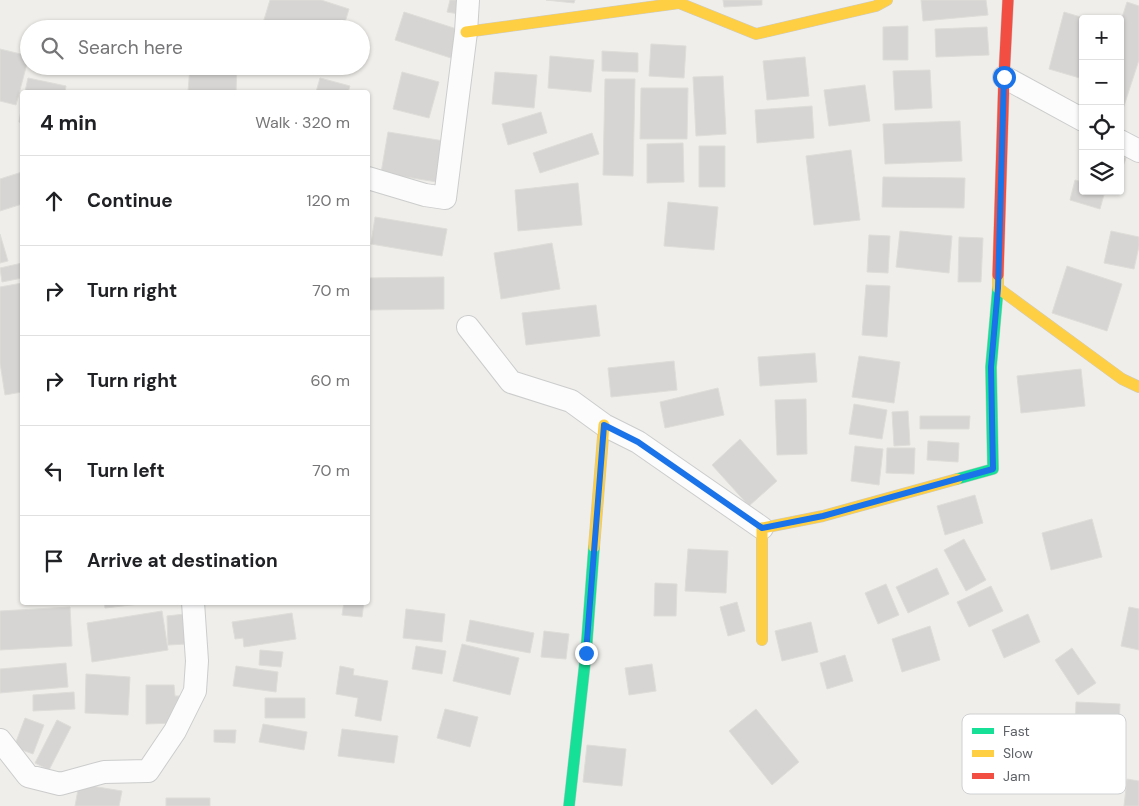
<!DOCTYPE html>
<html lang="en">
<head>
<meta charset="utf-8">
<style>
  body { margin:0; font-family:"DM Sans",sans-serif; background:#f6f6f6; color:#202124 }
  .controls { position:absolute; right:15px; top:15px; display:grid; overflow:hidden; border-radius:5px; box-shadow:0 1px 4px #0004 }
  .controls button { width:45px; height:45px; display:grid; place-items:center; padding:0; border:0; border-bottom:1px solid #e0e0e0; background:#fff; color:#202124; font:25px sans-serif }
  .stop { position:absolute; width:15px; height:15px; margin:-11px; border:4px solid #1a73e8; border-radius:50%; background:#fff }
  .stop.end { background:#1a73e8; border-color:#fff; box-shadow:0 1px 5px #0008 }
  .list { margin:0; padding:0; list-style:none }
  h2 { display:flex; justify-content:space-between; align-items:center; height:65px; margin:0; padding:0 20px; font-size:21px }
  h2 small { font-size:16px; font-weight:400; color:#757577 }
  .list li { display:grid; grid-template-columns:32px 1fr auto; gap:15px; align-items:center; box-sizing:border-box; height:90px; padding:0 20px; border-top:1px solid #e0e0e0 }
  .list b { display:block; font-size:19px; white-space:nowrap }
  .list em { font-size:16px; font-style:normal; color:#757577 }
  .icon { flex:none; width:28px; height:28px; fill:none; stroke:currentColor; stroke-width:2; stroke-linecap:round; stroke-linejoin:round }
  .map { position:relative; flex:none; width:1139px; height:806px; overflow:hidden }
  .search { position:absolute; background:#fff; box-shadow:0 1px 4px #0004; left:20px; top:20px; width:350px; height:55px; display:flex; align-items:center; gap:12px; box-sizing:border-box; padding:0 18px; border-radius:28px; color:#757577; font-size:19px }
  .panel { position:absolute; background:#fff; box-shadow:0 1px 4px #0004; left:20px; top:90px; width:350px; height:515px; border-radius:5px }
  .map>svg:first-child { display:block }
  .building { fill:#d6d5d3; stroke:#deddd9 }
  .lines { fill:none; stroke-linecap:round; stroke-linejoin:round }
  .street-casing { stroke:#cbcccc; stroke-width:24 }
  .fast-casing { stroke:#cacacb; stroke-width:12 }
  .slow-casing { stroke:#cacacb; stroke-width:12 }
  .jam-casing { stroke:#cacacb; stroke-width:12 }
  .street { stroke:#fdfcfc; stroke-width:22 }
  .fast { stroke:#16e098; stroke-width:11 }
  .slow { stroke:#ffcf43; stroke-width:11 }
  .jam { stroke:#f24e42; stroke-width:11 }
  .route { stroke:#1a73e8; stroke-width:6 }
  .key { fill:#fff; stroke:#cfd0d2; stroke-width:1 }
  .key-label { font-size:14px; fill:#5f6368 }
</style>
</head>
<body>
<div class="map">
<svg width="1139" height="806" viewBox="0 0 1139 806">
  <rect width="100%" height="100%" fill="#efeeea"/>
  <path class="building" d="M270 0H321L349 9 343 29H280L263 23Z
    M450 0H468L465 15 447 12Z
    M546 0H575L574 3Z
    M723 0H762V5L724 7Z
    M921 0H986L988 15 923 21Z
    M1127 2 1139 6V60L1121 115 1120 24Z
    M404 12 463 31 454 59 395 40Z
    M1064 12 1087 19H1083V79L1049 69Z
    M908 26V60H883V27Z
    M987 27 989 55 936 57 935 29Z
    M651 44 686 46 684 78 649 76Z
    M0 49 29 56 16 105 0 101Z
    M602 51 638 53V72L602 71Z
    M550 56 594 60 591 92 548 88Z
    M805 57 809 96 767 100 763 61Z
    M190 66H237L236 92H188Z
    M930 70 932 108 895 110 893 71Z
    M402 72 439 82 429 118 393 109Z
    M495 72 537 75 534 108 492 104Z
    M723 76 726 134 696 136 693 77Z
    M28 78 66 86 65 92H25Z
    M320 78 350 86 348 92H316Z
    M605 79H635L633 176 603 175Z
    M865 85 870 121 829 126 824 90Z
    M641 88H688L687 139H640Z
    M22 104V123L19 122Z
    M812 106 814 138 757 143 755 110Z
    M541 112 547 133 508 145 502 124Z
    M960 121 962 161 885 164 883 124Z
    M388 132 444 141 437 182 381 173Z
    M592 133 599 154 540 173 533 153Z
    M683 143 684 182 647 183V144Z
    M699 146H725V187H699Z
    M851 150 860 220 814 225 806 156Z
    M1120 156 1126 158 1120 175Z
    M22 172V204L0 211V179Z
    M883 177 965 178 964 208 882 207Z
    M1075 180 1083 182V191H1105L1100 209 1070 200Z
    M578 183 582 225 518 231 515 190Z
    M668 202 718 207 714 250 664 246Z
    M375 217 447 229 442 256 371 244Z
    M900 231 952 236 949 273 896 267Z
    M1111 231 1139 237V246L1134 269 1104 263Z
    M0 234 8 261 0 263Z
    M869 235 890 236 888 273 867 272Z
    M959 237 983 238 981 282H958Z
    M552 243 560 289 501 299 494 253Z
    M22 263V278L2 282 0 268Z
    M1067 266 1122 284 1107 331 1052 313Z
    M444 277V309L368 310V278Z
    M22 283V392L5 395 0 363V287Z
    M866 285 890 286 887 337 862 335Z
    M596 305 600 336 526 345 522 313Z
    M815 353 817 382 760 386 758 357Z
    M859 356 900 362 894 403 852 397Z
    M674 361 677 390 611 397 608 368Z
    M1081 369 1085 406 1021 413 1017 376Z
    M718 388 724 415 665 428 660 402Z
    M806 399 807 454 777 455 775 400Z
    M854 404 887 410 882 439 849 434Z
    M908 411 910 445 894 446 892 412Z
    M920 416H970L969 429H920Z
    M740 439 777 481 749 506 712 465Z
    M928 441 959 443 958 462 927 460Z
    M855 446 883 449 879 485 851 481Z
    M887 448H915L914 474 886 473Z
    M975 495 983 523 945 535 937 506Z
    M1092 519 1102 557 1051 570 1042 533Z
    M964 539 986 580 966 591 944 550Z
    M688 549 728 551 726 593 685 591Z
    M937 568 949 594 908 613 896 587Z
    M655 583 677 584 676 616H654Z
    M886 584 899 615 878 624 865 593Z
    M991 586 1003 611 969 627 957 602Z
    M104 602H157L105 608Z
    M344 602H364L362 617 342 615Z
    M737 602 745 631 728 636 720 607Z
    M70 607 72 646 0 650V611Z
    M1129 607 1139 609V650L1121 646Z
    M406 609 445 614 442 642 403 638Z
    M162 611 168 650 92 662 87 623Z
    M292 613 296 639 244 647 243 638 235 639 232 622Z
    M185 614 187 644 168 645 167 616Z
    M1028 614 1040 642 1004 658 992 630Z
    M470 620 534 633 530 653 466 641Z
    M811 622 818 652 782 661 775 631Z
    M930 626 940 660 902 672 892 639Z
    M544 631 569 634 566 659 541 657Z
    M462 644 519 658 510 695 453 681Z
    M416 646 446 651 442 674 412 669Z
    M1072 648 1096 683 1078 695 1055 660Z
    M260 650 283 652 281 667 259 665Z
    M845 655 853 681 827 689 820 663Z
    M66 663 68 687 0 693V669Z
    M652 664 656 691 629 695 625 668Z
    M236 666 278 672 276 692 233 686Z
    M340 666 354 669 353 675 388 681 381 721 355 716 358 698 336 694Z
    M86 674 130 677 128 715 85 713Z
    M146 685H174L175 696H182L175 723 146 724Z
    M74 692 75 709 33 711V695Z
    M265 698H305V718H265Z
    M1076 702 1120 704 1118 755 1074 754Z
    M445 709 478 717 470 747 437 738Z
    M756 709 799 762 772 785 729 731Z
    M25 718 44 725 33 754 14 747Z
    M57 720 71 727 49 770 35 763Z
    M263 724 307 732 304 750 259 742Z
    M342 729 398 736 394 763 338 756Z
    M214 730H236L235 743 214 742Z
    M587 745 626 749 622 786 583 782Z
    M1127 779 1139 781V806H1124Z
    M79 784 122 791 119 806H75Z
    M166 798H210V806H166Z"/>
  <g class="lines">
    <g class="street-casing">
      <path id="street" d="M1004 77 1083 120
        M1120 141 1139 151
        M368 178 425 195 445 198 466 32 468 0
        M468 327 511 382 571 401 604 425 638 442 762 528
        M0 740 28 776 60 784 104 772 148 771 175 731 195 691 197 661 193 602"/>
    </g>
    <g class="fast-casing">
      <path id="fast" d="M957 479 993 469 991 367 998 288
        M569 806 586 653 594 547"/>
    </g>
    <g class="slow-casing">
      <path id="slow" d="M466 32 679 3 756 34 876 6 887 0
        M998 275V288L1122 379 1139 387
        M594 547 604 425
        M762 640V528L823 516 957 479"/>
    </g>
    <g class="jam-casing">
      <path id="jam" d="M998 275 1004 77 1008 0"/>
    </g>
    <use href="#street" class="street"/>
    <use href="#fast" class="fast"/>
    <use href="#slow" class="slow"/>
    <use href="#jam" class="jam"/>
  </g>
  <g class="lines">
    <path class="route" d="M586 653 604 425 638 442 762 528 823 516 993 469 991 367 998 288 1004 77"/>
  </g>
  <rect x="962" y="714" width="164" height="80" rx="8" class="key"/>
  <rect x="972" y="728" width="22" height="6" fill="#16e098"/>
  <rect x="972" y="750" width="22" height="7" fill="#ffcf43"/>
  <rect x="972" y="773" width="22" height="6" fill="#f24e42"/>
  <g class="key-label">
    <text x="1003" y="736">Fast</text>
    <text x="1003" y="758">Slow</text>
    <text x="1003" y="781">Jam</text>
  </g>
</svg>
<div class="controls">
<button>+</button>
<button>−</button>
<button><svg class="icon" aria-label="locate" viewBox="0 0 24 24"><circle cx="12" cy="12" r="6"/><path d="M12 2v4M12 18v4M2 12h4M18 12h4"/></svg></button>
<button><svg class="icon" aria-label="layers" viewBox="0 0 24 24"><path d="M12 4l9 5-9 5-9-5zM3 14l9 5 9-5"/></svg></button>
</div>
<div class="stop" style="left:1004px;top:77px"></div>
<div class="stop end" style="left:586px;top:653px"></div>
<div class="search"><svg class="icon" aria-label="search" viewBox="0 0 24 24"><circle cx="10" cy="10" r="6"/><path d="M15 15l6 6"/></svg>Search here</div>
<section class="panel">
<h2>4 min<small>Walk · 320 m</small></h2>
<ul class="list">
<li><svg class="icon" aria-label="ahead" viewBox="0 0 24 24"><path d="M12 20V5M6 11l6-6 6 6"/></svg><div><b>Continue</b></div><em>120 m</em></li>
<li><svg class="icon" aria-label="right" viewBox="0 0 24 24"><path d="M7 20v-9h11M14 6l5 5-5 5"/></svg><div><b>Turn right</b></div><em>70 m</em></li>
<li><svg class="icon" aria-label="right" viewBox="0 0 24 24"><path d="M7 20v-9h11M14 6l5 5-5 5"/></svg><div><b>Turn right</b></div><em>60 m</em></li>
<li><svg class="icon" aria-label="left" viewBox="0 0 24 24"><path d="M17 20v-9H6M10 6l-5 5 5 5"/></svg><div><b>Turn left</b></div><em>70 m</em></li>
<li><svg class="icon" aria-label="arrive" viewBox="0 0 24 24"><path d="M6 21V4h12l-3 4 3 4H6"/></svg><div><b>Arrive at destination</b></div></li>
</ul>
</section>
</div>
</body>
</html>
